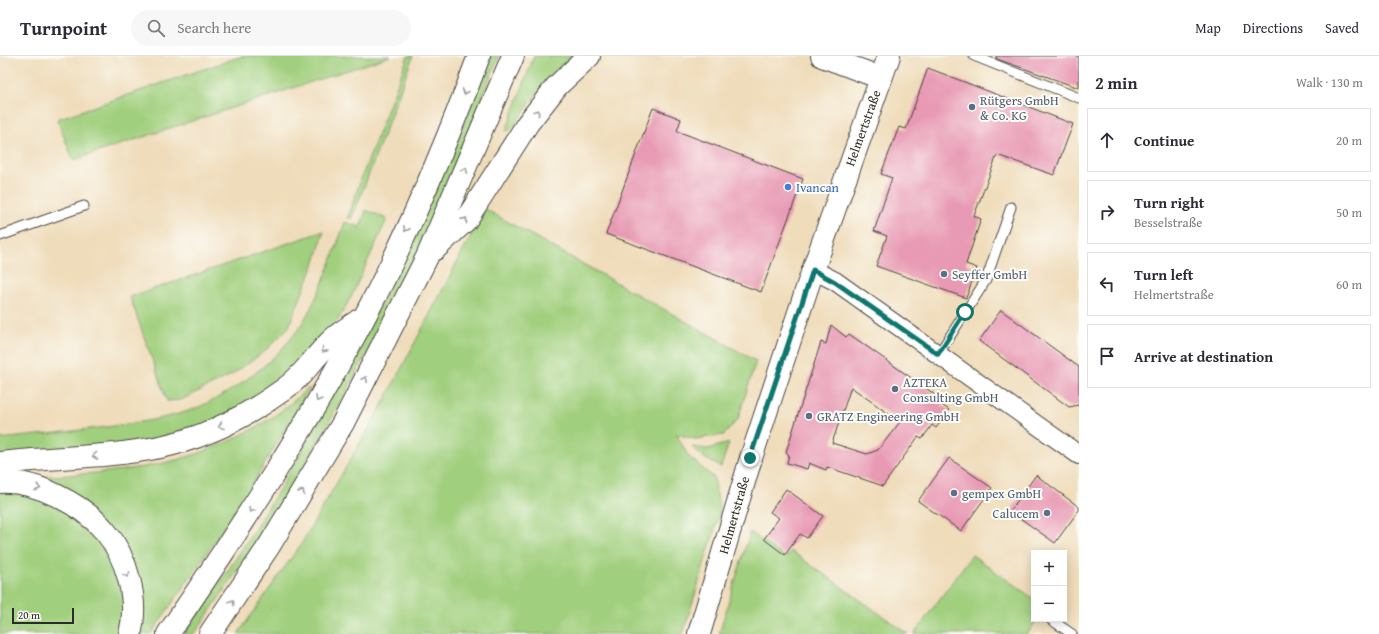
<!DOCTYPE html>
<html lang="en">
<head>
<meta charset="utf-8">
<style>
  body { margin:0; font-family:"Gentium Book Plus",serif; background:#f7f7f7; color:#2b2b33 }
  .controls { position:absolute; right:12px; bottom:12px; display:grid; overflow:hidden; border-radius:0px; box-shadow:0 2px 10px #0003 }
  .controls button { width:36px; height:36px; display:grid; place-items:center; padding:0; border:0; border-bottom:1px solid #e1e1e2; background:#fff; color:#2b2b33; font:20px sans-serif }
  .scale { position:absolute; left:12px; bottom:10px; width:62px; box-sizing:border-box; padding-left:4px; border:2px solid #2b2b2b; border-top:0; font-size:11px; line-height:14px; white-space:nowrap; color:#2b2b2b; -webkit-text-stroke:3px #fdfcf7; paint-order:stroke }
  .stop { position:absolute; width:12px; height:12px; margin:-9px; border:3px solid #0f766e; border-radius:50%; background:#fff }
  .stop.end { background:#0f766e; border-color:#fff; box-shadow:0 1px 4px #0008 }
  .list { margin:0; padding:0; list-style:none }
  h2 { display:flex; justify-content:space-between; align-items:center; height:52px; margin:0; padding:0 16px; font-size:17px }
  h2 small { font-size:13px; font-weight:400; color:#7c7c81 }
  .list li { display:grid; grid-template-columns:26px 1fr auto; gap:12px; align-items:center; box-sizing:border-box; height:64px; margin:0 8px 8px; padding:0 8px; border:1px solid #e1e1e2; border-radius:0px }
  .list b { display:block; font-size:15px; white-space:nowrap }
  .list p { margin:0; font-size:13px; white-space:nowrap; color:#7c7c81 }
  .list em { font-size:13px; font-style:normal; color:#7c7c81 }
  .icon { flex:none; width:22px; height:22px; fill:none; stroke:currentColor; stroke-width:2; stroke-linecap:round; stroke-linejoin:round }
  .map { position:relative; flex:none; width:1079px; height:578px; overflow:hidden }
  header { display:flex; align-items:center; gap:24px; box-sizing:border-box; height:56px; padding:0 20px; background:#fff; border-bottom:1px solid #e1e1e2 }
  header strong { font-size:19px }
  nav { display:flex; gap:22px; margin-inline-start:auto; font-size:14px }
  .search { width:280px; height:36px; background:#f7f7f7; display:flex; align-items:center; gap:10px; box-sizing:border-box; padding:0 14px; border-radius:22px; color:#7c7c81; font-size:15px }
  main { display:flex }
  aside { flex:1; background:#fff }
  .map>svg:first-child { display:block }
  .green { fill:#a0cf7d; stroke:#667d54 }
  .building { fill:#e89ab4; fill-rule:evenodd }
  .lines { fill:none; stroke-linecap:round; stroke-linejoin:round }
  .service-casing { stroke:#484640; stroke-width:11 }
  .minor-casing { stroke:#484640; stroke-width:20 }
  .tertiary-casing { stroke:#484640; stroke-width:24 }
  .trunk-casing { stroke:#484640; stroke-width:24 }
  .service { stroke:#fff; stroke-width:9 }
  .minor { stroke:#fff; stroke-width:18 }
  .tertiary { stroke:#fff; stroke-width:22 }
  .trunk { stroke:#fff; stroke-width:22 }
  .oneway { stroke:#a0a0a0 }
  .route { stroke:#0f766e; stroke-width:5 }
  .service-dot { fill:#5c6f8a; stroke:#fdfcf7; stroke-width:1.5 }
  .shop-dot { fill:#3f7fe0; stroke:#fdfcf7; stroke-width:1.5 }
  .labels { text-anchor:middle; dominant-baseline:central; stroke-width:4; stroke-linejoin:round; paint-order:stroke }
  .service-label { font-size:13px; fill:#4e5e75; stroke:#fdfcf7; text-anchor:start }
  .street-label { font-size:13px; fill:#2b2b2b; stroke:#fdfcf7 }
  .shop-label { font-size:13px; fill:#366cbe; stroke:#fdfcf7; text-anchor:start }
</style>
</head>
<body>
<header>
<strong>Turnpoint</strong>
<div class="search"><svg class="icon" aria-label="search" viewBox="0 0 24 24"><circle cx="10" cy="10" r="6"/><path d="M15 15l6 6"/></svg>Search here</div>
<nav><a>Map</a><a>Directions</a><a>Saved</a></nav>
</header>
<main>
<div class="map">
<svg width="1079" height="578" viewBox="0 0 1079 578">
  <rect width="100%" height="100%" fill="#fdfcf7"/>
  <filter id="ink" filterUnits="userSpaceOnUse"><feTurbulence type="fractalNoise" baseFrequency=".025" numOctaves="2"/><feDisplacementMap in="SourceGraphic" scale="8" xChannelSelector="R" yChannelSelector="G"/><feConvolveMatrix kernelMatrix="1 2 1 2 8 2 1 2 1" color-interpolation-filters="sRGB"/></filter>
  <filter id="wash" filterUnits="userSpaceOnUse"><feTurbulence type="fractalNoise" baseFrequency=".012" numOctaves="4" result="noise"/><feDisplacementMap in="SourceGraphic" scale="16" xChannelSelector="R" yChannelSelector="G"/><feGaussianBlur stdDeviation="0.9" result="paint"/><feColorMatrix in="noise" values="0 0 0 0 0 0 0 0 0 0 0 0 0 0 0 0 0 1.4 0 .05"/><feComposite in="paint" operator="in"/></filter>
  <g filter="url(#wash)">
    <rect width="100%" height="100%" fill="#efdcba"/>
    <path class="green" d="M242 0H391L73 104 57 63Z
      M408 0H413L358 147 351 163 349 161 347 163 361 123Z
      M490 0H499C474 62 449 124 422 185 359 323 281 455 194 578H184C291 430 375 268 450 101 465 68 477 34 490 0Z
      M534 0H573L542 32 510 74 506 75Z
      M485 153 756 305 738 363 724 379 695 383 676 378 689 401 714 422 720 456 683 578H238L301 488 380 353Z
      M366 154 387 163 352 239 338 264 314 295 267 335 220 362 146 386 0 400V383C38 379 76 375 114 370 140 366 166 363 191 354 232 339 280 303 303 266 322 235 333 199 345 166L360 171Z
      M324 175 315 206 288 272 265 295 233 318 181 344 167 345 130 241Z
      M310 332 243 444 151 578H141L142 568 138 521 38 421C115 416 179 413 247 376 270 364 289 351 306 333Z
      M729 387 721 411 706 403 692 391 708 393Z
      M0 436H11L47 443 95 476 113 507 124 541 123 578H0Z
      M750 476 786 502 791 495 908 578H719Z
      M972 499 1034 543V563H1038L1027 578H914Z"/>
    <g id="blocks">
      <path class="building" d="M996 0H1079V32L1000 4 996 2Z
        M928 12 1073 68 1054 119 997 99 974 160 981 163 966 208 977 212 966 242 876 210 887 180 874 175 892 122 881 118 899 71 906 73Z
        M653 52 681 63 677 75 803 123 761 236 606 178Z
        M1001 254 1079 311V349L1069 351 979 285Z
        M831 269 846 281 849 278 944 345 942 349 949 354 936 372 932 369 922 383 918 381 883 430 827 411 826 414 809 407 807 413 787 407 789 399 786 396 821 286 826 288ZM851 331 900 366 878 394 867 398 832 387Z
        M949 402 992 432 961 475 918 445Z
        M1036 419 1079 451V454L1055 487 1010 455Z
        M786 433 823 460 807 482 800 478 785 499 764 483 779 462 770 456Z"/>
    </g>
  </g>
  <g filter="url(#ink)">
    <use href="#blocks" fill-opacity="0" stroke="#484640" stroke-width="1"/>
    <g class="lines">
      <g class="service-casing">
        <path id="service" d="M974 0 1079 42
          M0 180 84 150
          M938 299 986 224 1011 151
          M1050 563 1072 578"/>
      </g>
      <g class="minor-casing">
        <path id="minor" d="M813 214 835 225 1079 399"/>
      </g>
      <g class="tertiary-casing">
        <path id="tertiary" d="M699 578 751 402 813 214 889 0"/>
      </g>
      <g class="trunk-casing">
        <path id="trunk" d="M822 0 881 22
          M435 193 466 164 528 67 557 30 589 0
          M0 407C53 401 107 402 160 391 205 382 247 360 283 334 304 320 316 298 334 282 342 275 351 270 359 264
          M0 426C35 424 82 448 105 475 127 501 139 544 130 578
          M168 578C238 476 307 371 365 260 409 177 446 88 479 0
          M210 578 269 490 343 367 427 201 513 0"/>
      </g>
      <use href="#service" class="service"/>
      <use href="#minor" class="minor"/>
      <use href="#tertiary" class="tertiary"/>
      <use href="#trunk" class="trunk"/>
    </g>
    <defs><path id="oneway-chevron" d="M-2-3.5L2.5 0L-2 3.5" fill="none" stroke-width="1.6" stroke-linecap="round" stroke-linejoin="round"/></defs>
    <g class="oneway">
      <use href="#oneway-chevron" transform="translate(465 36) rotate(112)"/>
      <use href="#oneway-chevron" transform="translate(537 56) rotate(-52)"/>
      <use href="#oneway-chevron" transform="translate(465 114) rotate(-67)"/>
      <use href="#oneway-chevron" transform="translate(465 164) rotate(-51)"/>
      <use href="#oneway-chevron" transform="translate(406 173) rotate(115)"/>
      <use href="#oneway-chevron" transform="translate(324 294) rotate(131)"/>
      <use href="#oneway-chevron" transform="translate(365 323) rotate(-63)"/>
      <use href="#oneway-chevron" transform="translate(318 343) rotate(120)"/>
      <use href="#oneway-chevron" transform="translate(221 370) rotate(157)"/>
      <use href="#oneway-chevron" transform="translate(95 400) rotate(173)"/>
      <use href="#oneway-chevron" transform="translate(38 432) rotate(17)"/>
      <use href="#oneway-chevron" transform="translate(302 436) rotate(-59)"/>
      <use href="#oneway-chevron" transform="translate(251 454) rotate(122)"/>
      <use href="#oneway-chevron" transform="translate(127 519) rotate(70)"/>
      <use href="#oneway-chevron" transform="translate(232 546) rotate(-56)"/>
    </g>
  </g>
  <g class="lines" filter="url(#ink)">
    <path class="route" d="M750 402 813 214 835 226 938 298 965 256"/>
  </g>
  <g class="service-dot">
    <circle cx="972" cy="51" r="4"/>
    <circle cx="944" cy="218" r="4"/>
    <circle cx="895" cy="333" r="4"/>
    <circle cx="809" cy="360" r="4"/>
    <circle cx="954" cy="437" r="4"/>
    <circle cx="1047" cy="457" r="4"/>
  </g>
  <circle class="shop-dot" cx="788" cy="131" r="4"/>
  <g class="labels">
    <g class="service-label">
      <text x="980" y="44">Rütgers GmbH<tspan x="980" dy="15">&amp; Co. KG</tspan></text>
      <text x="952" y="218">Seyffer GmbH</text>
      <text x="903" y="326">AZTEKA<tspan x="903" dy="15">Consulting GmbH</tspan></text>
      <text x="817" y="360">GRATZ Engineering GmbH</text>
      <text x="962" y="437">gempex GmbH</text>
      <text x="1039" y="457" text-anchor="end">Calucem</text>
    </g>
    <g class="street-label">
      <text transform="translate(863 72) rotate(-70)">Helmertstraße</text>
      <text transform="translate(734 459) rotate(-74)">Helmertstraße</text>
    </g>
    <g class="shop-label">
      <text x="796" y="131">Ivancan</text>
    </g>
  </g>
</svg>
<div class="controls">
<button>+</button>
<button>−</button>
</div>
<div class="scale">20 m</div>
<div class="stop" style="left:965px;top:256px"></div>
<div class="stop end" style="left:750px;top:402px"></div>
</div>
<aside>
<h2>2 min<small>Walk · 130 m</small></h2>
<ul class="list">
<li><svg class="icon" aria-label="ahead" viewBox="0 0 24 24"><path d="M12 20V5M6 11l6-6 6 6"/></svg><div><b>Continue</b></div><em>20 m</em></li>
<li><svg class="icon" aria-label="right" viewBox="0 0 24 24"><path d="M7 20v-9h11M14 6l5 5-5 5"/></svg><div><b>Turn right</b><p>Besselstraße</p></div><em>50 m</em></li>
<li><svg class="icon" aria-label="left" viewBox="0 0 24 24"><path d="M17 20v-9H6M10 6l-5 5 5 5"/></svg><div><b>Turn left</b><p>Helmertstraße</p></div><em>60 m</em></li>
<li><svg class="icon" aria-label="arrive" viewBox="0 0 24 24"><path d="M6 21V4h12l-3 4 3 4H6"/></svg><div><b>Arrive at destination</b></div></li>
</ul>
</aside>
</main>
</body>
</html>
